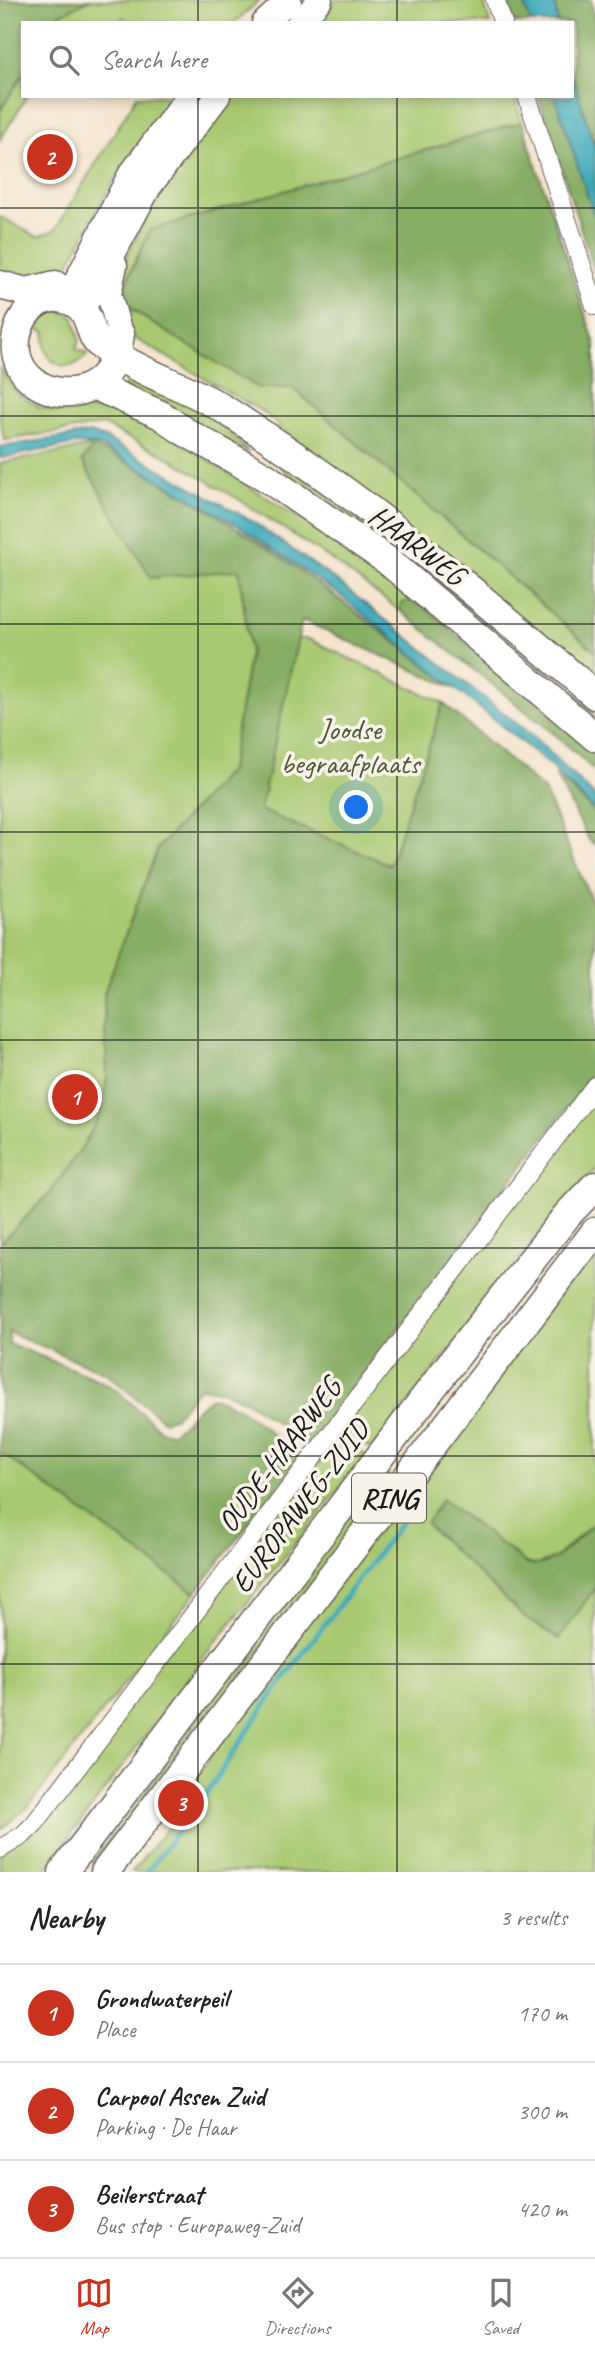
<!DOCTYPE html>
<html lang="en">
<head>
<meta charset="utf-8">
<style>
  body { margin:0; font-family:Caveat,sans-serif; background:#f6f6f6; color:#222 }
  .you { position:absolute; left:357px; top:808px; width:24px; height:24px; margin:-18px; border:5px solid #fff; border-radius:50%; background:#1a73e8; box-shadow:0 0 0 10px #1a73e833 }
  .badge { display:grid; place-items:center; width:46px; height:46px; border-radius:50%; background:#c8321e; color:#fff; font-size:23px; font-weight:700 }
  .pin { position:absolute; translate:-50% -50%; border:4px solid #fff; box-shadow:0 2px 7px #0006 }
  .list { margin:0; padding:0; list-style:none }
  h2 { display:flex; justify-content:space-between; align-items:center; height:91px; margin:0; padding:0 28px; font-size:30px }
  h2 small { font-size:23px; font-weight:400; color:#767676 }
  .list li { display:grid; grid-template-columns:46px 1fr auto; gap:21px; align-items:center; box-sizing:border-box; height:98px; padding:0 28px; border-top:2px solid #e0e0e0 }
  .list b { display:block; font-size:26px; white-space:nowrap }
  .list p { margin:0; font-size:23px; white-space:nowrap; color:#767676 }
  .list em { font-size:23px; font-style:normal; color:#767676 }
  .icon { flex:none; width:38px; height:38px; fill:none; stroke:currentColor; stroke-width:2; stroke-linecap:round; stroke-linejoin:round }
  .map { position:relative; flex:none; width:595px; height:1872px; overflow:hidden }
  .search { position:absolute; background:#fff; box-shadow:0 4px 10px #0003; left:21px; right:21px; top:21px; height:77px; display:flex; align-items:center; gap:18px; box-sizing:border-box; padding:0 24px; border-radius:0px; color:#767676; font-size:26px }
  .sheet { height:385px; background:#fff }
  nav { display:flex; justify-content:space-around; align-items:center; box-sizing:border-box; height:98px; border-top:2px solid #e0e0e0; background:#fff; font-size:19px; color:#767676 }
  nav a { display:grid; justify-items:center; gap:4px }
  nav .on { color:#c8321e }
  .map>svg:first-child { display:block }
  .green { fill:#a8c971; stroke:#627246; stroke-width:2 }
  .forest { fill:#86ad63; stroke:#516440; stroke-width:2 }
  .water { fill:#3ba9ba; stroke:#2c626b; stroke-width:2 }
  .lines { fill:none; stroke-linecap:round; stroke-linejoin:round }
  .stream { stroke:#3ba9ba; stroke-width:5 }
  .street-casing { stroke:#68625a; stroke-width:20 }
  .secondary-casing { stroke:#68625a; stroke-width:27 }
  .primary-casing { stroke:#68625a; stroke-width:31 }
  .street { stroke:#fff; stroke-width:18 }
  .secondary { stroke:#fff; stroke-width:24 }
  .primary { stroke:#fff; stroke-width:28 }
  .grid { fill:none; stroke:#1c1c1c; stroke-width:2; stroke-opacity:0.55 }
  .labels { text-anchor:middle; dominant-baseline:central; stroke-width:7; stroke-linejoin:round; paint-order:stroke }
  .shield { fill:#f7f3e8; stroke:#5e5c59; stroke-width:2 }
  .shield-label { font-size:28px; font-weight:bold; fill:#1c1c1c }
  .street-label { font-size:30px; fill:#1c1c1c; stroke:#f7f3e8 }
  .park-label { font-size:30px; fill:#4d593a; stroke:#f7f3e8 }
</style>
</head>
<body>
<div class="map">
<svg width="595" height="1872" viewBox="0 0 595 1872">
  <rect width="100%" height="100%" fill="#f7f3e8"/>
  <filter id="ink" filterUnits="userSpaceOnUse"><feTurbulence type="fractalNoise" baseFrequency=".0143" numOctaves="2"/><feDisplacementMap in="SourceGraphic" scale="14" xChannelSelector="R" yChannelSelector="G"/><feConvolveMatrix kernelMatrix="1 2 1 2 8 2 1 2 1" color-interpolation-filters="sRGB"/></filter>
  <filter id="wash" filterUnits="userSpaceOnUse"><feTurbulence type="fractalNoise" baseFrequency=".00686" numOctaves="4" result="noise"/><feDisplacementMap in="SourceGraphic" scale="28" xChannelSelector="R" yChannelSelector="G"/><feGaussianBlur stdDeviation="1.57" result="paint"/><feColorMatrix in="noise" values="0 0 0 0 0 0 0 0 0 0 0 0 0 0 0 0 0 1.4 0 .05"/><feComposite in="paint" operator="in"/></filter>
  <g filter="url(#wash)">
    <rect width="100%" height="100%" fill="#f5e4ce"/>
    <path class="green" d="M88 0H260L234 23H132L123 17 119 23H55L59 15Z
      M336 0H483L490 23H315Z
      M23 74V96H27L0 140V111Z
      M137 96H173V100L109 189 66 269 57 276 0 279V217L38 237 55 230Z
      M235 96H514L522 122 150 230C140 254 113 288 133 311L259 388H293L595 651V681L349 486 263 412 134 338 115 294 123 264 155 199 212 120Z
      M58 311 73 316 80 339 76 349 88 354C67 379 38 361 46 332L33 328 47 313Z
      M0 367 17 393 39 407 62 413 106 408 160 429 297 517 334 535 453 627 402 603 399 610 333 561 240 500 162 454 103 425 4 440 0 418Z
      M133 370 215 417 249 453 123 390Z
      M259 444 393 545 587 703 595 715 452 596 297 483Z
      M94 446 82 461 239 570 250 652 230 770 158 848 125 936 104 994 107 1077 101 1113 83 1146 50 1193 0 1243V463Z
      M297 639H309L443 703 390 866 260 810Z
      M595 1095V1168L569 1196 372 1450 345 1430 344 1426Z
      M595 1247V1522L555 1558 535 1566 427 1524 525 1618 558 1639 595 1588V1872H132L184 1808 180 1801 260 1684Z
      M339 1436 366 1456 214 1644 43 1872H0V1856Z
      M0 1452 195 1593 27 1808 0 1830Z
      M380 1469 392 1478 98 1864 91 1862 172 1756 236 1658Z"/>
    <path class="forest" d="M0 0H88L59 15 54 23H23V74L0 111Z
      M507 0H523L531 23H514Z
      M554 0H591L595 23V148L572 75V23H558Z
      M538 96H555L595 218V273Z
      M522 122 595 344V651L293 388H259L150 322 125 302 124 289 150 230Z
      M94 446C126 460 154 478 184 495 280 551 366 619 454 688L302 620 260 810 390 865 443 703 544 790 595 909V1071L308 1446C277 1424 239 1386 199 1388L174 1418 164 1421 106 1373 9 1332 8 1343 101 1381 118 1391 161 1431 171 1433C187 1424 195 1406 212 1397 245 1405 274 1437 300 1458L195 1593 0 1452V1243L50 1193 83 1146 101 1113 107 1077 104 994 125 936 158 848 230 770 250 652 239 570 151 578 82 461Z
      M409 601 422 606 595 750V771L558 737 399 610 402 603Z
      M555 774 595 812V844L590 842Z
      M442 1499 527 1564C552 1571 578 1537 595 1522V1588L559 1639 525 1618 426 1524Z"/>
    <path class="water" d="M523 0H554L558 23H531Z
      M572 75 595 148V218L555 96H572Z
      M90 433 105 438 252 521 334 579 535 738 595 797V811L550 765 341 596 238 525 101 446 77 444 0 458V447Z"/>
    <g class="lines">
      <path class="stream" d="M147 1872 206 1794 273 1693 407 1515"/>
    </g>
  </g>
  <g filter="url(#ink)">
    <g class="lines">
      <g class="street-casing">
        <path id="street" d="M495 0 503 23
          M527 96 595 306
          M0 1849 23 1835 35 1823 595 1086"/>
      </g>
      <g class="secondary-casing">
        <path id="secondary" d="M264 23 289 0
          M299 23 320 0
          M115 265 109 294 120 334
          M90 297 149 187 218 96
          M63 298 76 282 130 175 188 96"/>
      </g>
      <g class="primary-casing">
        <path id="primary" d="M0 285 26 292 55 285
          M120 334C118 350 114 365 103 377 78 404 27 394 17 357 10 328 32 291 64 299 87 304 87 320 94 337 98 345 107 350 114 354 142 372 175 383 204 398 226 409 246 424 267 437 383 513 490 605 595 695
          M93 385 161 415 182 430 264 476 388 561 595 737
          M63 1872 461 1350 568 1214 595 1186
          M105 1872 595 1232"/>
      </g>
      <use href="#street" class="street"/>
      <use href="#secondary" class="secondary"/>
      <use href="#primary" class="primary"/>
    </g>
  </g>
  <path class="grid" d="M198 0V23M397 0V23M198 96V1872M397 96V1872M0 208H595M0 416H595M0 624H595M0 832H595M0 1040H595M0 1248H595M0 1456H595M0 1664H595"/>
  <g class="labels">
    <rect class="shield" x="352" y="1473.5" width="74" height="49" rx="5"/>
    <g class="shield-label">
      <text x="389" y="1498">RING</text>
    </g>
    <g class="street-label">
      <text transform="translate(417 545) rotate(37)">HAARWEG</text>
      <text transform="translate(279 1455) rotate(-53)">OUDE-HAARWEG</text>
      <text transform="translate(300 1506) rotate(-53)">EUROPAWEG-ZUID</text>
    </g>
    <g class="park-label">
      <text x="350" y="729">Joodse<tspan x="350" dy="34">begraafplaats</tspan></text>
    </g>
  </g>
</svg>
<div class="you"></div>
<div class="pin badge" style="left:75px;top:1097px">1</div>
<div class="pin badge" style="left:50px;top:157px">2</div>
<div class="pin badge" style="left:181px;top:1803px">3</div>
<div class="search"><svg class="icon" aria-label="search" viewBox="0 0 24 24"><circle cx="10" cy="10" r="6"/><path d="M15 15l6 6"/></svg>Search here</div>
</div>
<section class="sheet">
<h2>Nearby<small>3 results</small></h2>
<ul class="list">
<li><span class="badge">1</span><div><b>Grondwaterpeil</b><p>Place</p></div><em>170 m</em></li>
<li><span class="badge">2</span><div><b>Carpool Assen Zuid</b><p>Parking · De Haar</p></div><em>300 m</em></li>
<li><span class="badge">3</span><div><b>Beilerstraat</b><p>Bus stop · Europaweg-Zuid</p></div><em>420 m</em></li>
</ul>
</section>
<nav>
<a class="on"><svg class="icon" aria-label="map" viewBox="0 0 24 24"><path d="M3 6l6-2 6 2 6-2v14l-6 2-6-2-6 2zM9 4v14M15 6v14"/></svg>Map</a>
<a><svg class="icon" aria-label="directions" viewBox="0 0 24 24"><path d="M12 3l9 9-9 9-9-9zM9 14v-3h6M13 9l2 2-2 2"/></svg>Directions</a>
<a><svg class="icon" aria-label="saved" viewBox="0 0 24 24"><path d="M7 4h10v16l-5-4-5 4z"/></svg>Saved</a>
</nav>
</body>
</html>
